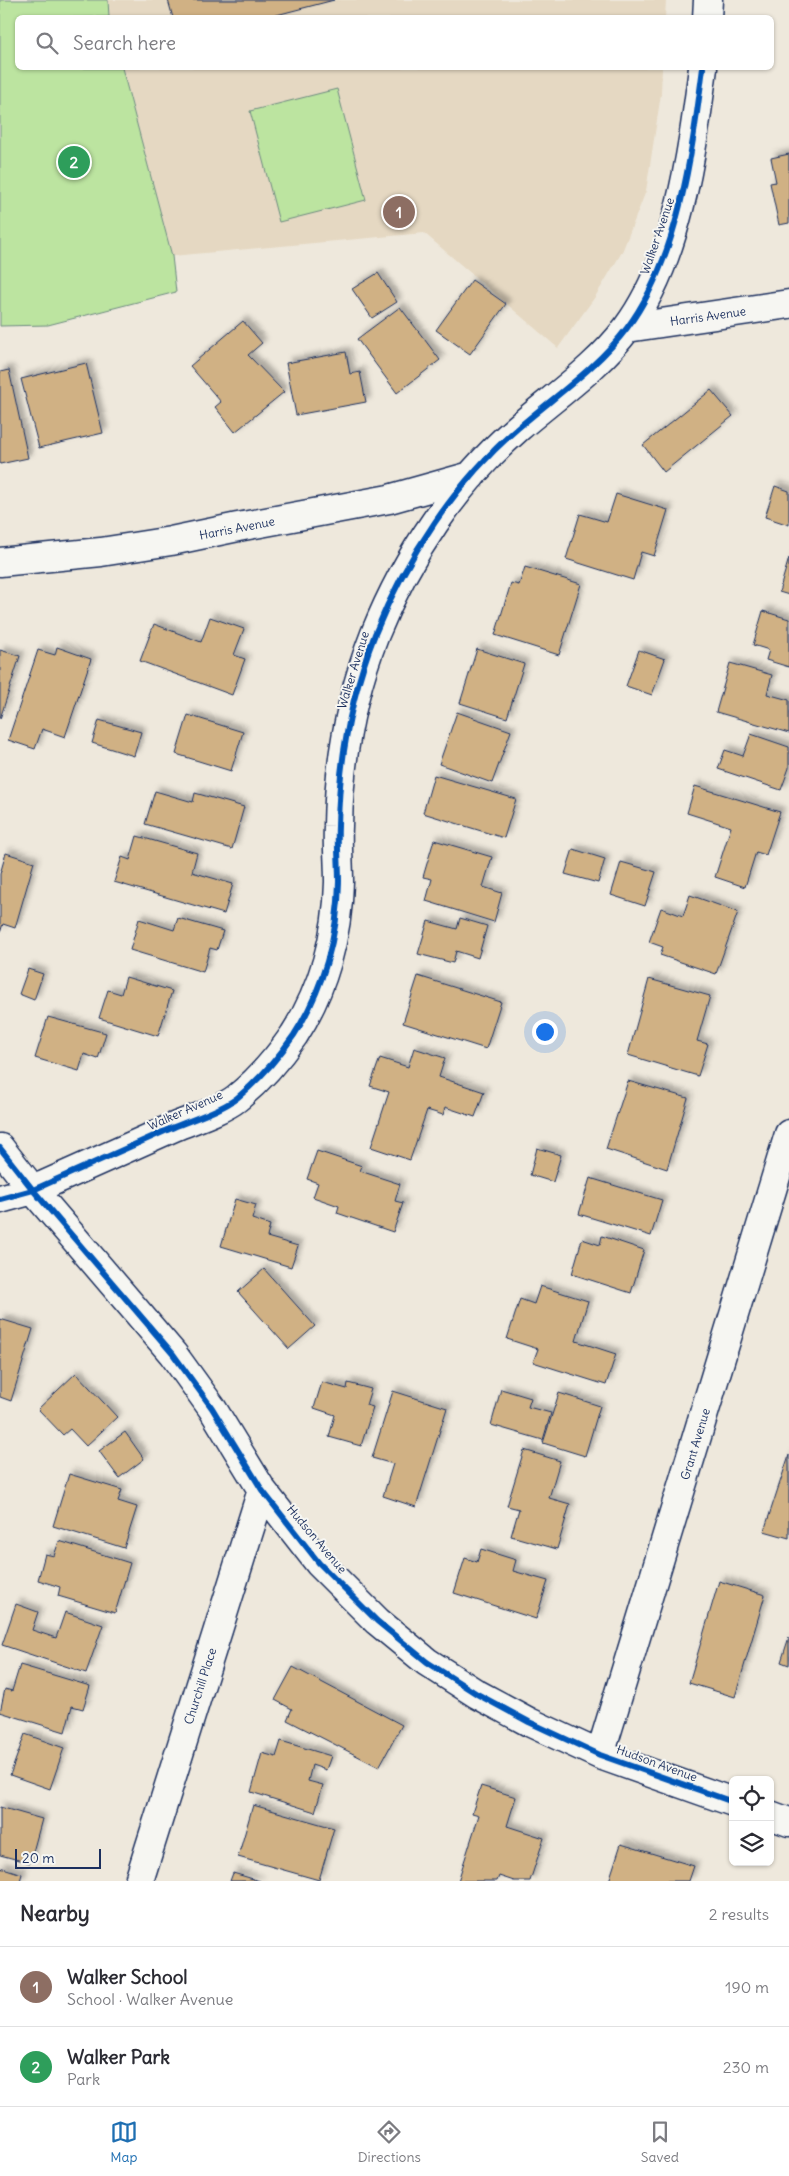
<!DOCTYPE html>
<html lang="en">
<head>
<meta charset="utf-8">
<style>
  body { margin:0; font-family:Delius,sans-serif; background:#f7f7f7; color:#2b2b33 }
  .controls { position:absolute; right:15px; bottom:15px; display:grid; overflow:hidden; border-radius:8px; box-shadow:0 1px 4px #0004 }
  .controls button { width:45px; height:45px; display:grid; place-items:center; padding:0; border:0; border-bottom:1px solid #e1e1e2; background:#fff; color:#2b2b33; font:25px sans-serif }
  .scale { position:absolute; left:15px; bottom:12px; width:86px; box-sizing:border-box; padding-left:5px; border:2px solid #1b2f5e; border-top:0; font-size:14px; line-height:18px; white-space:nowrap; color:#1b2f5e; -webkit-text-stroke:4px #f6f6f2; paint-order:stroke }
  .you { position:absolute; left:544px; top:1031px; width:18px; height:18px; margin:-12px; border:4px solid #fff; border-radius:50%; background:#1a73e8; box-shadow:0 0 0 8px #1a73e833 }
  .badge { display:grid; place-items:center; width:32px; height:32px; border-radius:50%; background:#1f6fb2; color:#fff; font-size:16px; font-weight:700 }
  .pin { position:absolute; translate:-50% -50%; border:2px solid #fff; box-shadow:0 1px 5px #0006 }
  .list { margin:0; padding:0; list-style:none }
  h2 { display:flex; justify-content:space-between; align-items:center; height:65px; margin:0; padding:0 20px; font-size:21px }
  h2 small { font-size:16px; font-weight:400; color:#7c7c81 }
  .list li { display:grid; grid-template-columns:32px 1fr auto; gap:15px; align-items:center; box-sizing:border-box; height:80px; padding:0 20px; border-top:1px solid #e1e1e2 }
  .list b { display:block; font-size:19px; white-space:nowrap }
  .list p { margin:0; font-size:16px; white-space:nowrap; color:#7c7c81 }
  .list em { font-size:16px; font-style:normal; color:#7c7c81 }
  .icon { flex:none; width:28px; height:28px; fill:none; stroke:currentColor; stroke-width:2; stroke-linecap:round; stroke-linejoin:round }
  .map { position:relative; flex:none; width:789px; height:1881px; overflow:hidden }
  .search { position:absolute; background:#fff; box-shadow:0 1px 4px #0004; left:15px; right:15px; top:15px; height:55px; display:flex; align-items:center; gap:12px; box-sizing:border-box; padding:0 18px; border-radius:8px; color:#7c7c81; font-size:19px }
  .sheet { height:225px; background:#fff }
  nav { display:flex; justify-content:space-around; align-items:center; box-sizing:border-box; height:70px; border-top:1px solid #e1e1e2; background:#fff; font-size:14px; color:#7c7c81 }
  nav a { display:grid; justify-items:center; gap:2px }
  nav .on { color:#1f6fb2 }
  .map>svg:first-child { display:block }
  .built { fill:#e5d8c2 }
  .green { fill:#bce4a0; stroke:#6c8a7f }
  .building { fill:#d0b184; stroke:#1b2f5e; filter:url(#shadow) }
  .lines { fill:none; stroke-linecap:round; stroke-linejoin:round }
  .minor-casing { stroke:#1b2f5e; stroke-width:31 }
  .minor { stroke:#f6f6f2; stroke-width:28 }
  .cycleway-casing { stroke:#f6f6f2; stroke-width:9 }
  .cycleway { stroke:#0057b8; stroke-width:6 }
  .labels { text-anchor:middle; dominant-baseline:central; stroke-width:4; stroke-linejoin:round; paint-order:stroke }
  .street-label { font-size:12px; fill:#1b2f5e; stroke:#f6f6f2 }
</style>
</head>
<body>
<div class="map">
<svg width="789" height="1881" viewBox="0 0 789 1881">
  <defs>
    <filter id="shadow"><feDropShadow dx="4.5" dy="-4.5" stdDeviation="2.5" flood-color="#0004"/></filter>
  </defs>
  <rect width="100%" height="100%" fill="#eee8dc"/>
  <filter id="ink" filterUnits="userSpaceOnUse"><feTurbulence type="fractalNoise" baseFrequency=".02" numOctaves="2"/><feDisplacementMap in="SourceGraphic" scale="10" xChannelSelector="R" yChannelSelector="G"/><feConvolveMatrix kernelMatrix="1 2 1 2 8 2 1 2 1" color-interpolation-filters="sRGB"/></filter>
  <g filter="url(#ink)">
    <path class="built" d="M108 0H666L665 18H109Z
      M122 68H662L661 94 646 191 622 252 595 297 558 348 424 233 172 256Z"/>
    <path class="green" d="M0 0H108L109 17 18 18V68H122L172 256 176 292 48 325 0 326Z
      M337 89 366 200 279 222 250 111Z"/>
    <path class="building" d="M168 0H334L265 18H173Z
      M789 154V223L779 225 770 183 776 182 771 158Z
      M378 273 397 302 372 318 352 289Z
      M472 280 506 304 470 354 436 330Z
      M400 307 440 360 397 393 357 339Z
      M243 321 262 343 248 355 284 392 235 432 215 407 221 402 190 366Z
      M346 352 350 374 360 372 366 402 296 415 286 363Z
      M86 363 103 433 39 448 21 379Z
      M9 370 28 458 0 464V372Z
      M711 390 733 416 664 472 643 445Z
      M775 486 789 491V525L765 517Z
      M616 494 668 510 654 556 641 552 633 580 566 559 580 514 607 522Z
      M789 558V595L779 592Z
      M525 567 581 584 559 655 495 635 511 583 519 585Z
      M763 611 789 619V667L766 660 769 650 753 645Z
      M210 617 244 629 234 655 245 659 232 695 140 661 154 624 201 642Z
      M57 647 91 659 65 737 42 729 35 749 8 740 38 650 55 655Z
      M477 649 524 664 507 718 460 703Z
      M0 650 20 656 0 719Z
      M639 650 665 659 652 695 626 686Z
      M730 663 772 675 767 694 789 700V733L716 712Z
      M457 712 511 731 492 783 439 764Z
      M188 715 243 732 231 771 176 754Z
      M99 720 141 732 134 756 92 743Z
      M751 734 789 747V768L781 790 718 769 725 750 743 756Z
      M434 775 516 799 504 838 423 813Z
      M695 786 780 812 766 855 756 852 745 887 715 877 731 827 687 813Z
      M155 791 193 802 195 793 244 807 232 849 145 824Z
      M137 836 197 853 192 872 233 884 224 914 114 882 122 857 130 860Z
      M434 840 492 857 483 887 502 893 494 922 426 901 432 879 423 877Z
      M573 849 605 859 598 883 565 874Z
      M6 853 34 862 15 928 3 924 0 933V874Z
      M621 862 656 872 645 906 611 895Z
      M690 895 738 912 716 974 660 955 663 947 649 942 661 908 683 916Z
      M178 918 223 931 217 950 210 948 203 972 130 950 139 919 174 930Z
      M460 918 487 926 478 958 456 951 453 963 418 954 428 921 457 929Z
      M28 969 43 974 34 1000 19 994Z
      M418 976 501 1002 486 1049 403 1023Z
      M126 977 172 991 158 1036 99 1018 108 990 121 994Z
      M649 979 710 996 697 1041 708 1044 698 1076 628 1055Z
      M48 1017 106 1033 98 1059 84 1054 79 1071 35 1058Z
      M414 1048 445 1058 439 1077 484 1092 475 1117 445 1107 443 1115 427 1110 410 1160 371 1147 389 1092 370 1086 380 1058 408 1067Z
      M628 1081 688 1098 667 1169 606 1149Z
      M537 1148 561 1155 553 1182 530 1175Z
      M317 1151 362 1166 360 1171 400 1184 395 1201 403 1203 393 1232 337 1213 339 1206 313 1197 318 1183 307 1179Z
      M590 1178 662 1200 651 1236 579 1214Z
      M235 1199 256 1205 252 1219 270 1225 267 1237 298 1246 291 1267 221 1246Z
      M602 1236 644 1250 631 1293 572 1274 582 1239 600 1245Z
      M264 1269 315 1326 289 1349 238 1292Z
      M540 1286 588 1301 576 1341 616 1354 606 1385 533 1362 538 1349 507 1339 520 1299 534 1304Z
      M0 1319 33 1329 11 1401 0 1397Z
      M76 1373 117 1417 86 1446 70 1429 63 1435 38 1409Z
      M322 1382 347 1389 348 1383 371 1389 366 1405 373 1407 361 1446 329 1437 335 1415 314 1408Z
      M501 1389 531 1398 528 1407 551 1413 543 1440 491 1425Z
      M393 1391 447 1408 416 1507 383 1496 393 1464 372 1458Z
      M559 1393 600 1406 585 1456 543 1443Z
      M125 1432 144 1459 119 1478 99 1451Z
      M524 1450 560 1461 549 1498 570 1504 557 1549 511 1536 519 1509 507 1506Z
      M789 1455V1538L764 1531Z
      M69 1474 122 1490 118 1501 137 1507 124 1548 53 1526Z
      M59 1541 130 1563 115 1613 58 1596 60 1587 38 1580 45 1554 54 1556Z
      M481 1549 516 1560 513 1571 548 1581 536 1619 454 1593 465 1558 477 1562Z
      M719 1581 765 1595 735 1697 689 1683Z
      M16 1604 38 1612 32 1630 56 1638 65 1612 103 1625 86 1673 2 1645Z
      M789 1637V1665L781 1662Z
      M20 1665 90 1686 83 1709 72 1706 65 1732 0 1712 5 1689 12 1691Z
      M293 1667 402 1725 379 1767 287 1720 292 1709 275 1700Z
      M25 1734 64 1748 50 1789 10 1775Z
      M281 1741 331 1756 326 1770 312 1765 308 1781 323 1785 315 1812 251 1792 262 1753 276 1757Z
      M481 1786 516 1797 507 1826 544 1838 530 1881H514L499 1876 497 1881H458L479 1815 472 1813Z
      M253 1805 334 1828 319 1880 238 1857Z
      M0 1807 42 1819 30 1863 0 1855Z
      M621 1844 694 1866 689 1881H609Z
      M0 1867 22 1874 20 1881H0Z
      M233 1873 260 1881H230Z"/>
    <g class="lines">
      <g class="minor-casing">
        <path id="minor" d="M707 18 708 0
          M627 328 789 304
          M0 562 101 552 171 541 238 527 389 499 471 476
          M0 1148 33 1190 173 1354 212 1408 262 1490 319 1563 377 1621 427 1662 477 1694 529 1722 600 1755 733 1802
          M0 1199 33 1190C80 1169 127 1148 174 1127 193 1119 222 1110 237 1098 259 1080 278 1058 294 1035 323 990 338 935 339 882 339 863 337 844 338 826 339 760 351 695 375 634 406 557 456 482 518 428 555 396 598 367 627 328 679 258 692 152 703 68
          M600 1755 789 1134
          M770 1815 789 1822
          M139 1881 262 1490"/>
      </g>
      <use href="#minor" class="minor"/>
      <g class="cycleway-casing">
        <path id="cycleway" d="M0 1148 33 1190 173 1354 212 1408 262 1490 319 1563 377 1621 427 1662 477 1694 529 1722 600 1755 733 1802
          M0 1199 33 1190C80 1169 127 1148 174 1127 193 1119 222 1110 237 1098 259 1080 278 1058 294 1035 323 990 338 935 339 882 339 863 337 844 338 826 339 760 351 695 375 634 406 557 456 482 518 428 555 396 598 367 627 328 679 258 692 152 703 68"/>
      </g>
      <use href="#cycleway" class="cycleway"/>
    </g>
  </g>
  <g class="labels">
    <g class="street-label">
      <text transform="translate(657 236) rotate(-71)">Walker Avenue</text>
      <text transform="translate(708 316) rotate(-8)">Harris Avenue</text>
      <text transform="translate(237 528) rotate(-11)">Harris Avenue</text>
      <text transform="translate(353 670) rotate(-73)">Walker Avenue</text>
      <text transform="translate(185 1110) rotate(-24)">Walker Avenue</text>
      <text transform="translate(695 1444) rotate(-73)">Grant Avenue</text>
      <text transform="translate(317 1539) rotate(50)">Hudson Avenue</text>
      <text transform="translate(200 1686) rotate(-72)">Churchill Place</text>
      <text transform="translate(657 1763) rotate(20)">Hudson Avenue</text>
    </g>
  </g>
</svg>
<div class="controls">
<button><svg class="icon" aria-label="locate" viewBox="0 0 24 24"><circle cx="12" cy="12" r="6"/><path d="M12 2v4M12 18v4M2 12h4M18 12h4"/></svg></button>
<button><svg class="icon" aria-label="layers" viewBox="0 0 24 24"><path d="M12 4l9 5-9 5-9-5zM3 14l9 5 9-5"/></svg></button>
</div>
<div class="scale">20 m</div>
<div class="you"></div>
<div class="pin badge" style="left:399px;top:212px;background:#8d6e63">1</div>
<div class="pin badge" style="left:74px;top:162px;background:#2e9e5b">2</div>
<div class="search"><svg class="icon" aria-label="search" viewBox="0 0 24 24"><circle cx="10" cy="10" r="6"/><path d="M15 15l6 6"/></svg>Search here</div>
</div>
<section class="sheet">
<h2>Nearby<small>2 results</small></h2>
<ul class="list">
<li><span class="badge" style="background:#8d6e63">1</span><div><b>Walker School</b><p>School · Walker Avenue</p></div><em>190 m</em></li>
<li><span class="badge" style="background:#2e9e5b">2</span><div><b>Walker Park</b><p>Park</p></div><em>230 m</em></li>
</ul>
</section>
<nav>
<a class="on"><svg class="icon" aria-label="map" viewBox="0 0 24 24"><path d="M3 6l6-2 6 2 6-2v14l-6 2-6-2-6 2zM9 4v14M15 6v14"/></svg>Map</a>
<a><svg class="icon" aria-label="directions" viewBox="0 0 24 24"><path d="M12 3l9 9-9 9-9-9zM9 14v-3h6M13 9l2 2-2 2"/></svg>Directions</a>
<a><svg class="icon" aria-label="saved" viewBox="0 0 24 24"><path d="M7 4h10v16l-5-4-5 4z"/></svg>Saved</a>
</nav>
</body>
</html>
